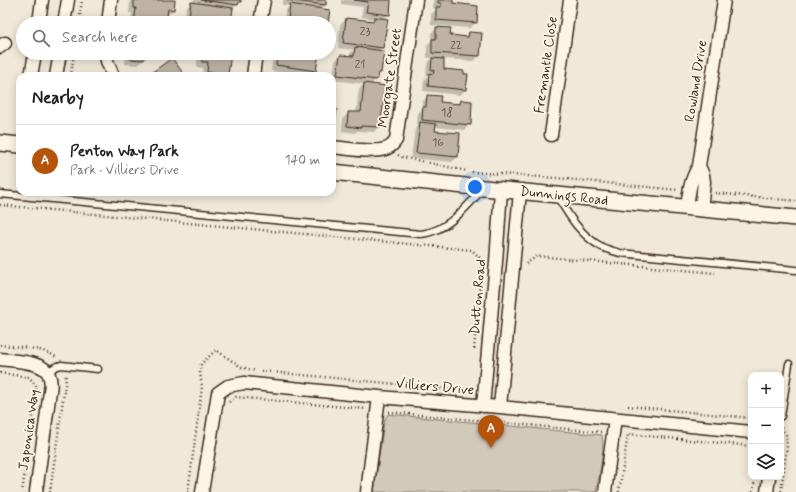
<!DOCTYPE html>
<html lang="en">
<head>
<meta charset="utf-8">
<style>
  body { margin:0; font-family:Mynerve,sans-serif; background:#f2f2f2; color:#202124 }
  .controls { position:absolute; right:12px; bottom:12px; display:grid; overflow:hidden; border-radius:8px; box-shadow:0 2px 10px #0003 }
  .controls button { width:36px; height:36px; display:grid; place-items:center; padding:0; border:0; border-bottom:1px solid #e0e0e0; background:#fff; color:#202124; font:20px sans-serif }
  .you { position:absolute; left:475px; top:187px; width:14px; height:14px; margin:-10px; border:3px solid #fff; border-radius:50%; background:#1a73e8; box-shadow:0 0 0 6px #1a73e833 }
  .badge { display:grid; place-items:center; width:26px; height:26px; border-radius:50%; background:#b45309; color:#fff; font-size:13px; font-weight:700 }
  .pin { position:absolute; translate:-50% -33px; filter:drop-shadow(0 1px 2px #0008) }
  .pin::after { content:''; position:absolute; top:21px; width:14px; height:12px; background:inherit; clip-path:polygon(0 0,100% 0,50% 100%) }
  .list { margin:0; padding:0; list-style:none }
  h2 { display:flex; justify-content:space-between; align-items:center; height:52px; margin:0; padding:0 16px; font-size:17px }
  h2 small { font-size:13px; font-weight:400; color:#757577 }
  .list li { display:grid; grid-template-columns:26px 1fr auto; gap:12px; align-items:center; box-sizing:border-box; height:72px; padding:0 16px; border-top:1px solid #e0e0e0 }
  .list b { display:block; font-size:15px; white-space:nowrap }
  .list p { margin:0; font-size:13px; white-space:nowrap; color:#757577 }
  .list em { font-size:13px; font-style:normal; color:#757577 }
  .icon { flex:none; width:22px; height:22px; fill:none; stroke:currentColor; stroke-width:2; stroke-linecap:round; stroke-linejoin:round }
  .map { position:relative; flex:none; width:796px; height:492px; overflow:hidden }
  .search { position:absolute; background:#fff; box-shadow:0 2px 10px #0003; left:16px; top:16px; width:320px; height:44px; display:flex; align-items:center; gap:10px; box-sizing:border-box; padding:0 14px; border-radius:22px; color:#757577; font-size:15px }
  .panel { position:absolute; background:#fff; box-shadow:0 2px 10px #0003; left:16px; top:72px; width:320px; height:124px; border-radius:12px }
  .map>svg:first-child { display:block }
  .green { fill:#d2c9ba; stroke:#867a6c }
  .shadow { fill:#0003 }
  .building { fill:#beb3a4; stroke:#3b2a1e }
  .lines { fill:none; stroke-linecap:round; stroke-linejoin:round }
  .service-casing { stroke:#3b2a1e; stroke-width:9 }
  .minor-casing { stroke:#3b2a1e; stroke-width:15 }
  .tertiary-casing { stroke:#3b2a1e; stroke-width:18 }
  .path { stroke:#3b2a1e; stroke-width:2.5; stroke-dasharray:1 3; stroke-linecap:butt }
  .service { stroke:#fcf5e5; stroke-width:6 }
  .minor { stroke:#fcf5e5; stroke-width:12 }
  .tertiary { stroke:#fcf5e5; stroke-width:15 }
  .labels { text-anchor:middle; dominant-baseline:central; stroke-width:3.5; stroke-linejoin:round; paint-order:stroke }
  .number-label { font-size:12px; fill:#5c4c40 }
  .street-label { font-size:14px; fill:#3b2a1e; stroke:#fcf5e5 }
</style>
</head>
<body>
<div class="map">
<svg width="796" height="492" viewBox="0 0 796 492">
  <rect width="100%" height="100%" fill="#f0e9d9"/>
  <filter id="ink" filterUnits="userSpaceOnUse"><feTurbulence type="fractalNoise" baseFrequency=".025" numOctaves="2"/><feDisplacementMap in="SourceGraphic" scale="8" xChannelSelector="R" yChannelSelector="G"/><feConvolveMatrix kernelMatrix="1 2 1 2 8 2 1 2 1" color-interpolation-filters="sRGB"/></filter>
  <g filter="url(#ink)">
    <path class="green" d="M388 414 602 435C605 454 599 474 596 492H374L383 428 385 419Z"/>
    <path class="shadow" d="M130 0H170L173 9 168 15H167L165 23H130L132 13H129Z
      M193 0H240L237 5 232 10 231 17 235 23H184L186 8 191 3H193Z
      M283 0H325V5L320 10 327 23H281L284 21 285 11 290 6 282 5Z
      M341 0H390L389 14 384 19 382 48 379 51 380 73 377 76 376 79 371 85 379 127 374 132 357 131 355 133 342 131 343 118 349 113H356L359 89 364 84 333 80 335 61 340 56 350 57V53L354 50 338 48 340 25 346 19 371 22 374 19 361 17 363 7 341 4Z
      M433 0H452V4L476 23 470 28 431 25V14L437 9 433 8Z
      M437 28 449 36 465 37 469 33 481 34 479 56 474 61 443 59V70L465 90 460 95 423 91 424 80 429 75H426L427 64 432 58H427V45L431 41V33Z
      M126 53H169L164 58 143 56V60L138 65 125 64Z
      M195 53H224L227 73 224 76H202L203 68 197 67V56H194Z
      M276 53H318L315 70 310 76 271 71 273 57Z
      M428 96 439 103 457 105 461 101 470 124 464 130 435 127 434 132 459 134 457 157 452 162 411 158 415 129 418 125H417L418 113 421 110 422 102Z"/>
    <path class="building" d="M134 0H175L174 10 168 9 166 23H134L136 8H134Z
      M201 0H241V2H239L238 5Z
      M286 0H326V5Z
      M354 0H391L390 15 366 12 368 2Z
      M438 0H453V3L478 6 477 23 436 20V7H441V3H438Z
      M191 2 233 8 232 16 234 17V20H236V23H188Z
      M290 4 330 10 328 23H284L285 18 288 19Z
      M374 17 388 19 383 48 343 43 346 18 374 21Z
      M436 27 451 28 450 35 468 37 469 32 482 33 480 56 432 53V39H436Z
      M355 47 384 51 381 73H378L377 80 337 75 340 55 354 56Z
      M130 53H144V60L130 59Z
      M202 53H225L230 54V61L228 74 207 72 208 62H202Z
      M278 53H319L316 71 276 65Z
      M172 58 185 76H147Z
      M432 58 444 59V69L464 71V74H468L466 90 428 86 429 73 433 74 434 70H431Z
      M364 83 386 86 380 127 361 126V128L347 126 348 112H361Z
      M427 95 441 96 440 102 460 104 461 100 472 101 471 125 422 120 423 107H426Z
      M332 108 337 109 335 122H332Z
      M420 122 436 124 435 131 460 133 458 157 416 153Z"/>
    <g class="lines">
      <g class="service-casing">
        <path id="service" d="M0 194 421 234C425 233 429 233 433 231 451 226 470 203 483 189
          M557 196C569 216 581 236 602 247 608 250 614 251 620 253L796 270
          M48 372 55 367 61 365 98 369
          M781 416 789 364"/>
      </g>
      <g class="minor-casing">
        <path id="minor" d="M39 23 42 0
          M64 23 68 0
          M108 23 111 0
          M260 23 264 0
          M0 47 5 43
          M106 53 107 61 113 76
          M31 76 35 53
          M56 76 60 53
          M253 76 256 53
          M551 135 570 0
          M332 147C346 148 382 156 392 145 393 145 396 140 396 140L416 0
          M699 166 703 175 704 182 701 210
          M687 208C689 192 690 180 699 166L724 0
          M0 359C13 361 44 361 49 375 51 380 51 386 50 391L36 492
          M483 406 496 262 501 190
          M500 407 520 192
          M202 492 218 393 228 386 244 383 379 397 500 407 751 432
          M367 492 379 397
          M605 492 615 419
          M767 492 769 477"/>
      </g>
      <g class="tertiary-casing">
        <path id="tertiary" d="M0 143 20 145
          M332 172 484 188 796 218"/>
      </g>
      <path class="path" d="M79 23 82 0
        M71 76 74 53
        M398 155 402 157 467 171
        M472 172 556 178 678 190
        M715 193 796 201
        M0 205 472 250 482 260 485 261
        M526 264 537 256 715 273
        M0 345C17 347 42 347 56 357
        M474 349 482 260
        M261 371 459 390
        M0 373 29 377 37 387 22 492
        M229 402 236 397 366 409
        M628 406 751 418
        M389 412 601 432
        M781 428 786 435 787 446 781 492
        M50 492 66 378 65 374
        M188 492 202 387 200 372 201 364 216 350 241 367 256 371
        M619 492 628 434 751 446
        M753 492 755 477"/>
      <use href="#service" class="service"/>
      <use href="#minor" class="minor"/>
      <use href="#tertiary" class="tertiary"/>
    </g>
  </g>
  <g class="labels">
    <g class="number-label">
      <text x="365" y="32">23</text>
      <text x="456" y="46">22</text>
      <text x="360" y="65">21</text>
      <text x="447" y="113">18</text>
      <text x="438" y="143">16</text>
    </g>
    <g class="street-label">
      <text transform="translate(546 65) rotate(-82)">Fremantle Close</text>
      <text transform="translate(390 78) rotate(-82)">Moorgate Street</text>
      <text transform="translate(696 81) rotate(-81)">Rowland Drive</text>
      <text transform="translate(564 196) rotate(6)">Dunnings Road</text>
      <text transform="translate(478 297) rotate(-85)">Dutton Road</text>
      <text transform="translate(435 387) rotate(5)">Villiers Drive</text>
      <text transform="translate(29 430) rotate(-82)">Japonica Way</text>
    </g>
  </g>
</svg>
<div class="controls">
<button>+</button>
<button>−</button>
<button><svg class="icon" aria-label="layers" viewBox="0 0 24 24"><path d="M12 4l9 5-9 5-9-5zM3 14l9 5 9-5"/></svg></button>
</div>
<div class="you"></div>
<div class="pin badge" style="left:491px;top:448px">A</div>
<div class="search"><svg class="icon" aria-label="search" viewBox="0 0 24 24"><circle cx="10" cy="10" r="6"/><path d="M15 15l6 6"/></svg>Search here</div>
<section class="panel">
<h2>Nearby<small></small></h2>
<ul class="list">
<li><span class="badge">A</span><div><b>Penton Way Park</b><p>Park · Villiers Drive</p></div><em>140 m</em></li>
</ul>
</section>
</div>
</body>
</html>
